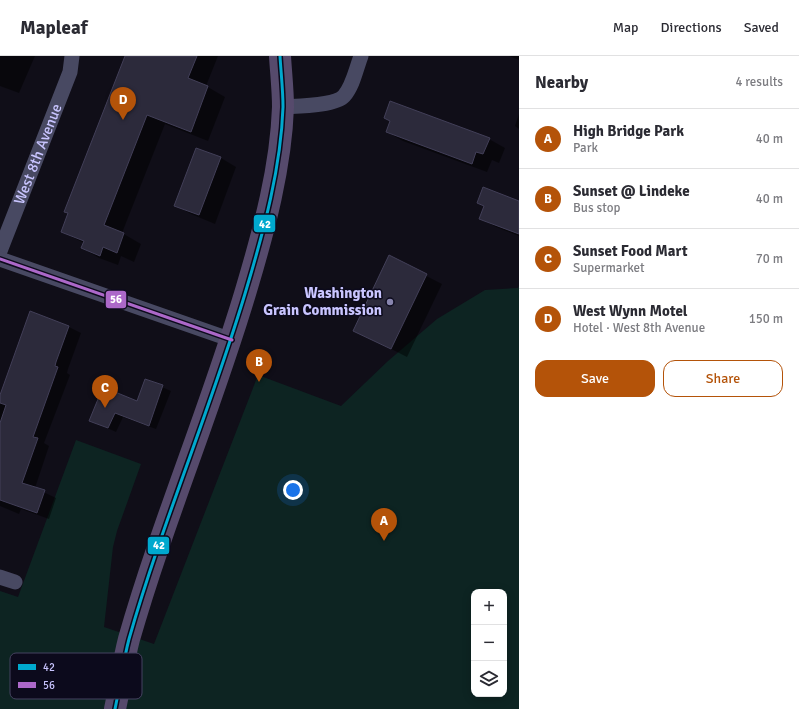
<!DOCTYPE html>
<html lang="en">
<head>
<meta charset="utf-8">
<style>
  body { margin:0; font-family:Signika,sans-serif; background:#f2f2f3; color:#2b2b33 }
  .controls { position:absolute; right:12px; bottom:12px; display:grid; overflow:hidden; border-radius:8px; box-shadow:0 2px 10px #0003 }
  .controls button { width:36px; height:36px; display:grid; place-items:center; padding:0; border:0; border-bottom:1px solid #e1e1e2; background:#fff; color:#2b2b33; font:20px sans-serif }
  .you { position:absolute; left:293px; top:434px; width:14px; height:14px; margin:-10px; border:3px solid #fff; border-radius:50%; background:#1a73e8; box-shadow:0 0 0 6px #1a73e833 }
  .badge { display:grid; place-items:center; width:26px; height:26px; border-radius:50%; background:#b45309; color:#fff; font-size:13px; font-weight:700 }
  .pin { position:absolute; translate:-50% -33px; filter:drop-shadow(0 1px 2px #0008) }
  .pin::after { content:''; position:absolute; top:21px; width:14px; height:12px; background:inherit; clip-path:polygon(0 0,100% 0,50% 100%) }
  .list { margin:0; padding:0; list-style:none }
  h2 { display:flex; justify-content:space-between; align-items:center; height:52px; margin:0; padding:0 16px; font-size:17px }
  h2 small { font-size:13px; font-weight:400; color:#7c7c81 }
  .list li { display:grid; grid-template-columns:26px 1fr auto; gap:12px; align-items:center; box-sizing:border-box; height:60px; padding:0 16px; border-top:1px solid #e1e1e2 }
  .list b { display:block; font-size:15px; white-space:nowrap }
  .list p { margin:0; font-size:13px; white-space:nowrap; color:#7c7c81 }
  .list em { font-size:13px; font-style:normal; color:#7c7c81 }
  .actions { display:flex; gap:8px; padding:12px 16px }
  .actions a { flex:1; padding:9px 0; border:1px solid #b45309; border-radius:12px; text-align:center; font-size:14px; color:#b45309 }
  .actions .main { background:#b45309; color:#fff }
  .icon { flex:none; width:22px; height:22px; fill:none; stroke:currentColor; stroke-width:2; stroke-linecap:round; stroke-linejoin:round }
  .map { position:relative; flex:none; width:519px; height:653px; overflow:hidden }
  header { display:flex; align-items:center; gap:24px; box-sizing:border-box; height:56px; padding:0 20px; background:#fff; border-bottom:1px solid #e1e1e2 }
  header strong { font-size:19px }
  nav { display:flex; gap:22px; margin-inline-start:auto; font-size:14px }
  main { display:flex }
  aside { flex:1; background:#fff }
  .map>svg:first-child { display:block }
  .green { fill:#0d2422; fill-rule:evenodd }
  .shadow { fill:#0007 }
  .building { fill:#2c2a3b; stroke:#423f58 }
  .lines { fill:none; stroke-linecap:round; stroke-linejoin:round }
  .street { stroke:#484962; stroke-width:15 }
  .primary { stroke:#564a6c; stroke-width:22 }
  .bus-1-casing { stroke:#0c0a1c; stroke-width:6 }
  .bus-2-casing { stroke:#0c0a1c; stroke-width:6 }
  .bus-1 { stroke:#00a9ce; stroke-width:3 }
  .bus-2 { stroke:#ac68c9; stroke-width:3 }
  .poi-dot { fill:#8885ae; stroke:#0c0a1c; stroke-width:1.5 }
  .labels { text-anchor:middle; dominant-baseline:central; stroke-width:3; stroke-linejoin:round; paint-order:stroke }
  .street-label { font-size:15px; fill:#c9c5ff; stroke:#0c0a1c }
  .poi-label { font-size:15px; font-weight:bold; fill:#c9c5ff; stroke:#0c0a1c; text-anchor:end }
  .key { fill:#0c0a1c; stroke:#454260; stroke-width:1 }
  .key-label { font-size:11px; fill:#c9c5ff }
  .line-badge { stroke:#0c0a1c; stroke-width:1.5 }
  .badge-label { font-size:11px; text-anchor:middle; font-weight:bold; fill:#fff }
</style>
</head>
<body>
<header>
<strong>Mapleaf</strong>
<nav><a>Map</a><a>Directions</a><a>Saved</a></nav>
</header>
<main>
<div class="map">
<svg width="519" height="653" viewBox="0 0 519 653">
  <rect width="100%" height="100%" fill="#100e18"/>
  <path class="green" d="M519 230V653H0V535L18 541 76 384 141 408 117 475 113 491 104 571 154 588 258 319 341 350 388 305 437 263 485 234 518 232ZM474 536H504V638H474Z"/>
  <path class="shadow" d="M0 0H35L19 37 0 30Z
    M126 0H218L206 30 225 41 208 85 165 68 122 177 141 188 134 206 121 200 118 209 99 202 82 192 84 187 62 176Z
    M509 0H519V4Z
    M519 58V73L515 70Z
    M387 76 489 83 505 92 499 107 492 104 487 116 403 85Z
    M196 93 221 102 236 111 215 168 191 158 175 149Z
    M519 146V180L496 171 480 162 485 151 478 147Z
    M389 201 442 228 407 301 354 274Z
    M31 256 69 271 81 277 68 313 67 317 70 319 44 387 49 390 35 432 56 442 49 463 21 453 19 458 0 450V340Z
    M146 324 171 335 156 373 123 361 116 376 90 364 138 347Z"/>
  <path class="building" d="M125 0H197L188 22 208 30 191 76 147 59 104 169 124 177 117 197 103 191 100 200 81 192 84 185 61 176 68 157 64 156Z
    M390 45 490 82 483 98 476 96 472 108 386 76 390 65 384 62Z
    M196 92 221 101 199 159 174 150Z
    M483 131 519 145V178L479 163 484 150 477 147Z
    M389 199 427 218 391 293 353 275Z
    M30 255 69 270 56 306 55 310 58 311 33 381 38 382 22 427 45 434 37 457 0 444V367L6 349 0 347V339Z
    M145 323 163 329 149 370 115 357 108 372 89 365 103 331 137 345Z"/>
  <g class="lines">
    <g class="street">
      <path d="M283 51C296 50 335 50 344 40 353 30 356 13 361 0"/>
      <path id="s1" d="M0 195 70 16 72 0"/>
      <path d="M0 203 232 284"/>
      <path d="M0 521 15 526"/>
    </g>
    <path class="primary" d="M115 653C120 630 123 606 129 583 163 464 212 350 247 231 264 174 281 111 283 51 283 34 281 17 280 0"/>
    <g class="bus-1-casing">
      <path id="bus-1" d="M115 653C120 630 123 606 129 583 163 464 212 350 247 231 264 174 281 111 283 51 283 34 281 17 280 0"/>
    </g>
    <g class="bus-2-casing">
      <path id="bus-2" d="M0 203 232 284"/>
    </g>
    <use href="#bus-1" class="bus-1"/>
    <use href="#bus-2" class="bus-2"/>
  </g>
  <circle class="poi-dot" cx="390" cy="246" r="4"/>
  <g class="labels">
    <g class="street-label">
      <text stroke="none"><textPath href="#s1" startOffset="104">West 8th Avenue</textPath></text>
    </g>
    <g class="poi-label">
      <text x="382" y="237">Washington<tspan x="382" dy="17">Grain Commission</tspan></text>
    </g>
  </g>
  <rect x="10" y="597" width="132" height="46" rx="6" class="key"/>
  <rect x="18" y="608" width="18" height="6" fill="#00a9ce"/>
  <rect x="18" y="626" width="18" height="6" fill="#ac68c9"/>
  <g class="key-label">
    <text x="43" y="615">42</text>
    <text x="43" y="633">56</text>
  </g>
  <g class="line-badge">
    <rect x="253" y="158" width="23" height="19" rx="4" fill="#00a9ce"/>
    <rect x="105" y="234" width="22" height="19" rx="4" fill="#ac68c9"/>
    <rect x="147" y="480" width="23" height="19" rx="4" fill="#00a9ce"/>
  </g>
  <g class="badge-label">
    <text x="265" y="172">42</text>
    <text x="116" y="247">56</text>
    <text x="159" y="493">42</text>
  </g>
</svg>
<div class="controls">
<button>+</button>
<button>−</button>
<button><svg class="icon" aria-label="layers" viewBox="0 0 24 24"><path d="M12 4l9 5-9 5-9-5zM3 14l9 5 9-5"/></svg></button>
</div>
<div class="you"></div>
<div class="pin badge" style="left:384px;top:485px">A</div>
<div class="pin badge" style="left:259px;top:326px">B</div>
<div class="pin badge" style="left:105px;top:352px">C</div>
<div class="pin badge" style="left:123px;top:64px">D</div>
</div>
<aside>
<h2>Nearby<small>4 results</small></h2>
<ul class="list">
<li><span class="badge">A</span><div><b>High Bridge Park</b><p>Park</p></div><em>40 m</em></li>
<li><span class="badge">B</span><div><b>Sunset @ Lindeke</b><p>Bus stop</p></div><em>40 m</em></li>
<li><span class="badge">C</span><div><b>Sunset Food Mart</b><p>Supermarket</p></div><em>70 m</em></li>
<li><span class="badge">D</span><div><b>West Wynn Motel</b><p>Hotel · West 8th Avenue</p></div><em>150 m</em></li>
</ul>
<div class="actions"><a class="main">Save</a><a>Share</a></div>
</aside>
</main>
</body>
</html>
